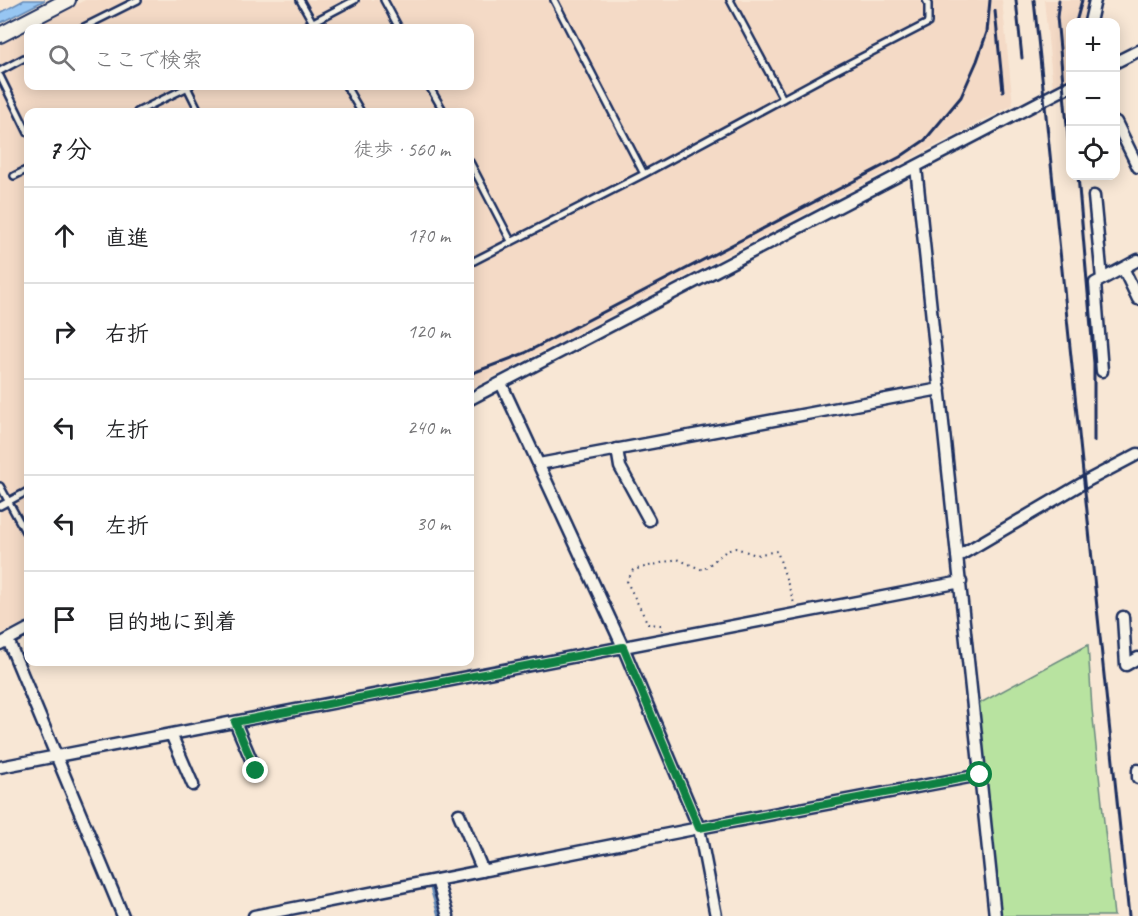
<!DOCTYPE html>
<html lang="ja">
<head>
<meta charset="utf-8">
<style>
  body { margin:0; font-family:Caveat,"Klee One",sans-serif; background:#f6f6f6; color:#202124 }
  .controls { position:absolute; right:18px; top:18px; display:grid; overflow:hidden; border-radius:12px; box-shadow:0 3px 15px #0003 }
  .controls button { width:54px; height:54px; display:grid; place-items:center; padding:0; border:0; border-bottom:2px solid #e0e0e0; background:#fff; color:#202124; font:30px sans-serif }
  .stop { position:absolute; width:18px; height:18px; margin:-14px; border:4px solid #0b8043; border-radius:50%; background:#fff }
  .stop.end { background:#0b8043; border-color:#fff; box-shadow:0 2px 6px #0008 }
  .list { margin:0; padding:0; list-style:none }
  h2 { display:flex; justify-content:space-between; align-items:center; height:78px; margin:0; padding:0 24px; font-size:26px }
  h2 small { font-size:20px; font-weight:400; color:#757577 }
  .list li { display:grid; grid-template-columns:39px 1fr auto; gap:18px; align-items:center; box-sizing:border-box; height:96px; padding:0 24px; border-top:2px solid #e0e0e0 }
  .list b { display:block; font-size:22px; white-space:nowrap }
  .list em { font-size:20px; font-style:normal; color:#757577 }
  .icon { flex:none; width:33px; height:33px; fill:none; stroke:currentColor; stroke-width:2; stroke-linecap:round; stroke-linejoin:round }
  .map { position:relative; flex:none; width:1138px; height:916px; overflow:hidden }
  .search { position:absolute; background:#fff; box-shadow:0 3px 15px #0003; left:24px; top:24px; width:450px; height:66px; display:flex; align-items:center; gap:15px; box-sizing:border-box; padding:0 21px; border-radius:12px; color:#757577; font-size:22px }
  .panel { position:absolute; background:#fff; box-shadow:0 3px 15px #0003; left:24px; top:108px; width:450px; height:558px; border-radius:12px }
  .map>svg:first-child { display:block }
  .built { fill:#f4dac6 }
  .green { fill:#b8e3a0; stroke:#6a897f; stroke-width:1.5 }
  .water { fill:#97c6f2; stroke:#658ab7; stroke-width:1.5 }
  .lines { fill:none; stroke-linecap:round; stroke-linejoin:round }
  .stream { stroke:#658ab7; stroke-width:3 }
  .lane-casing { stroke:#1b2f5e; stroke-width:10 }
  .street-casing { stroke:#1b2f5e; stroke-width:15 }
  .secondary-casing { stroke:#1b2f5e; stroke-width:18 }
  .path { stroke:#1b2f5e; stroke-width:2; stroke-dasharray:1.5 4.5; stroke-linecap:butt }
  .lane { stroke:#f7f3e8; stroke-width:5 }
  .street { stroke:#f7f3e8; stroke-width:10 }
  .secondary { stroke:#f7f3e8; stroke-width:14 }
  .rail { stroke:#1b2f5e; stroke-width:3 }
  .route { stroke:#0b8043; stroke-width:8 }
</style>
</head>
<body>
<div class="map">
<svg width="1138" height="916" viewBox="0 0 1138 916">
  <rect width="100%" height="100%" fill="#f8e7d5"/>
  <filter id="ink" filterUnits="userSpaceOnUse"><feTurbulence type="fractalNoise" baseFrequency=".0167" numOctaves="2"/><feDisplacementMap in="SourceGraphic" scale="12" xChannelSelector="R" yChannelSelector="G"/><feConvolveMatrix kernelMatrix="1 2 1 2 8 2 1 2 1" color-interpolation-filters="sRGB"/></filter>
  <g filter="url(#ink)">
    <path class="built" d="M85 0H1002L1013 105 470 389V112H28V620L0 635V45L28 30V86H470V28H31Z
      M1044 0H1093L1088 22H1070V78L1053 88Z"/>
    <path class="green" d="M1088 645 1092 709 1114 916H995L973 707Z"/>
    <path class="water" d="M24 0H45L0 23V13Z"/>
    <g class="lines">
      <path class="stream" d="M430 885 439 916"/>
      <g class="lane-casing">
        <path id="lane" d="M300 0 316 28
          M384 0 399 28
          M554 0 644 174
          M730 0 783 99
          M82 28 138 0
          M302 28 355 0
          M0 71 28 56
          M0 76 28 133
          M346 86 361 112
          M429 86 444 112
          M187 87 198 109
          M137 112 190 86
          M470 162 511 241
          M14 176 28 169
          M470 263 644 174 827 75 928 23V4L926 0
          M0 486 28 537
          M0 506 28 491"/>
      </g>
      <g class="street-casing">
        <path id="street" d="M1090 22 1095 0
          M1116 62 1138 51
          M1116 122 1138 167
          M916 167 995 916
          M1094 196 1102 279
          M1123 268 1138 299
          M1102 371 1095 283 1138 260
          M501 383 623 647 699 828 716 916
          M470 399 1070 86
          M617 449 620 467 649 520
          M539 464 940 389
          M957 557 1083 483 1138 454
          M1123 617 1126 665 1138 658
          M8 640 123 916
          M0 644 28 629
          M235 722 256 771
          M171 734 193 785
          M0 767 961 582
          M1138 770V778
          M459 814 483 871
          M437 880 448 916
          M254 916 699 828 980 775"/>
      </g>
      <g class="secondary-casing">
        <path id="secondary" d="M0 35 68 0"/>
      </g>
      <path class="path" d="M662 631 661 625 648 624 627 582 633 570 677 559 703 570 726 551 736 548 756 555 777 551 794 603"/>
      <use href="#lane" class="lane"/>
      <use href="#street" class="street"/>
      <use href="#secondary" class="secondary"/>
      <path class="rail" d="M1016 0 1022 58
        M1034 0 1129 916
        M1059 0 1057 17 1070 158
        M995 11 1003 91
        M1076 22 1082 0
        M1078 176 1094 363V441
        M470 374 525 353 900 157 925 140 961 97 977 61 987 32 990 0"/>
    </g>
  </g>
  <g class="lines" filter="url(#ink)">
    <path class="route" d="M256 771 235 722 623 647 699 828 980 775"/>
  </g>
</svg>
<div class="controls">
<button>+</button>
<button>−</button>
<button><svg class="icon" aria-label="locate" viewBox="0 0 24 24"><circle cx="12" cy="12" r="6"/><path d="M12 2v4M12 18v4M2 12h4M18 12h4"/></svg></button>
</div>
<div class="stop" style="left:980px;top:775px"></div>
<div class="stop end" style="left:256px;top:771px"></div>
<div class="search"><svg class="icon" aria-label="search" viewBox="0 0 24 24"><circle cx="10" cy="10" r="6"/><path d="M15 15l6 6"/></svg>ここで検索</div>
<section class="panel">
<h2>7 分<small>徒歩 · 560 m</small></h2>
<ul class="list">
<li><svg class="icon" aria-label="ahead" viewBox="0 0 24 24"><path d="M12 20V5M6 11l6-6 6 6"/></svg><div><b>直進</b></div><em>170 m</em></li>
<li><svg class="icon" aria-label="right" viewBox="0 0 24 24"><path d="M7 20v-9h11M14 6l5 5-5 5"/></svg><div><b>右折</b></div><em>120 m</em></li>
<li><svg class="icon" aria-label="left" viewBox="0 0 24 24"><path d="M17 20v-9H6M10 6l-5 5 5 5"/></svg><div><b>左折</b></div><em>240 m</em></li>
<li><svg class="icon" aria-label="left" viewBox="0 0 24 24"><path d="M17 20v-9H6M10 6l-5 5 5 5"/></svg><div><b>左折</b></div><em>30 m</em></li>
<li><svg class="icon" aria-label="arrive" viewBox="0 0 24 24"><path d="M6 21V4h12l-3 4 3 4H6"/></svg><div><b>目的地に到着</b></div></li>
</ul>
</section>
</div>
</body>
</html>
